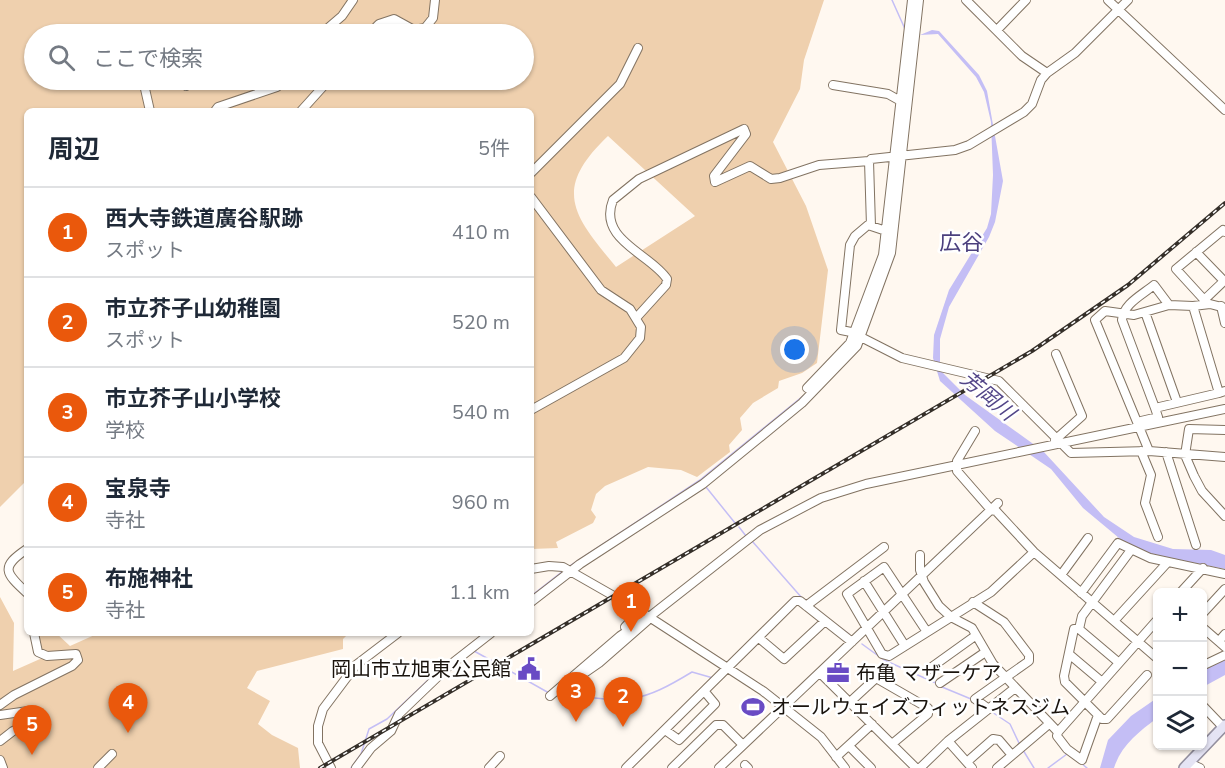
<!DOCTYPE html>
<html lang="ja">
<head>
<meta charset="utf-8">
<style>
  body { margin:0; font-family:"Nunito Sans","Noto Sans JP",sans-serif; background:#f2f2f3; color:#1f2937 }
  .controls { position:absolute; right:18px; bottom:18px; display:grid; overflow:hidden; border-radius:9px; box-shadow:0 2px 4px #0004 }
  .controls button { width:54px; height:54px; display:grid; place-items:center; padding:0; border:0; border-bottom:2px solid #e0e1e3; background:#fff; color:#1f2937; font:30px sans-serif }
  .you { position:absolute; left:795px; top:350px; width:21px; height:21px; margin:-15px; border:4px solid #fff; border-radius:50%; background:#1a73e8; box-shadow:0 0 0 9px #1a73e833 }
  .badge { display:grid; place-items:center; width:39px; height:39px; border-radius:50%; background:#ea580c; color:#fff; font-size:20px; font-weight:700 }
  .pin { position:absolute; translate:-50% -50px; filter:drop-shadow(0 2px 3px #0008) }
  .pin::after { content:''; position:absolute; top:32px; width:21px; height:18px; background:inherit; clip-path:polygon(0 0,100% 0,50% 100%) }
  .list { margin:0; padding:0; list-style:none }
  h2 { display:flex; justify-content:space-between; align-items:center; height:78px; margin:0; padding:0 24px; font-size:26px }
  h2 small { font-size:20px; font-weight:400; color:#747a83 }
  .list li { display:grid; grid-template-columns:39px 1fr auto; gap:18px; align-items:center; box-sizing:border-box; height:90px; padding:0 24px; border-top:2px solid #e0e1e3 }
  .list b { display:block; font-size:22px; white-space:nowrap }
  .list p { margin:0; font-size:20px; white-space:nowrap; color:#747a83 }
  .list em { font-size:20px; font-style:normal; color:#747a83 }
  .icon { flex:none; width:33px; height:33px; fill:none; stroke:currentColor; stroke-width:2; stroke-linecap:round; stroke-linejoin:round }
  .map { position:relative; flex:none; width:1225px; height:768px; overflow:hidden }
  .search { position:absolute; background:#fff; box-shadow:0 2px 4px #0004; left:24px; top:24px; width:510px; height:66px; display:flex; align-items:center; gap:15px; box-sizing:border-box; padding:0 21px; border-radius:33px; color:#747a83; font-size:22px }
  .panel { position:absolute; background:#fff; box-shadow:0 2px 4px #0004; left:24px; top:108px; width:510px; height:528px; border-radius:9px }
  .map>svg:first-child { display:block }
  .green { fill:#efd0ae; fill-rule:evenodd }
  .water { fill:#c4bef5 }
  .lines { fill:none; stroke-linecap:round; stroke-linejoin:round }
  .stream { stroke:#c4bef5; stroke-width:1.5 }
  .minor-casing { stroke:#827362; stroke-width:10 }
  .major-casing { stroke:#938f9e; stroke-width:12 }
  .minor { stroke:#fff; stroke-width:8 }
  .major { stroke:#e5e4f4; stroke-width:9 }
  .rail-casing { stroke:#352f29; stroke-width:4 }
  .rail { stroke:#fff; stroke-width:1.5; stroke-dasharray:4.5; stroke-linecap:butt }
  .labels { text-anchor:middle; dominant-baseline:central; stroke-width:5; stroke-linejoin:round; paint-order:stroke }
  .poi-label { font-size:20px; fill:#19130d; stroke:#fff; text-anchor:start }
  .water-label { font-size:21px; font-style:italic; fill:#524588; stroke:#fff }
  .quarter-label { font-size:22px; fill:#4b3f7d; stroke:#fff }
</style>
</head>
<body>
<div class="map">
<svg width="1225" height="768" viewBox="0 0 1225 768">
  <rect width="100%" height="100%" fill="#fff8f0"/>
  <path class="green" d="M0 0H824L804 60 800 89 773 142 806 206 828 270 817 363 802 373 779 381 778 388 753 403 740 418 742 430 729 445 730 452 697 477 681 470 648 467 605 486 596 494 591 510 596 517 593 523 556 542 558 548 531 549V111H27V480L0 507ZM34 34H524V80H34ZM608 136 695 216 616 267C574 216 551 190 608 136Z
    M0 597 14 623 13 671 49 655 40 650 35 633H56L70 646 99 633H349L343 639V649L257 671 247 688 270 701 258 724 272 735 298 748 300 768H0Z"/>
  <path class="water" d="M932 30 939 31 979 75 987 91 1003 181 995 222 989 237 949 307 940 339V370L965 395 1043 451 1104 517 1134 537 1173 549 1211 550 1225 555V569L1149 554 1125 543 1083 508 1051 469 995 431 940 381 933 358 934 335 949 290 987 228 991 214 993 175 991 122 984 92 976 77 938 34 920 35Z
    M1225 659V675L1203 687V671Z
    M1157 698V718C1139 732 1121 745 1114 768H1100L1108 740 1131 716Z"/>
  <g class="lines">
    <path class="stream" d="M892 0 905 29
      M706 487 735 523
      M739 527 746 536
      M752 541 802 598
      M570 566 700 480 803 396
      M531 596 563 571
      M827 618 849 634
      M862 644 884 660 938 684
      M464 649 485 633
      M474 651 494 662
      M503 667 549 693
      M942 687 971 699
      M570 695C629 703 641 703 692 672L713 678
      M556 696 566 694
      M992 712 1010 724 1019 743
      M1023 750 1034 768
      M1081 763 1087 768
      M351 768 361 754 369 729 387 719 446 663
      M1048 768 1067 754"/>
    <g class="minor-casing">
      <path id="minor" d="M966 0 1022 56 1047 73
        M1108 0 1225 110
        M997 30 1026 0
        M321 34 342 16 353 0
        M369 34 379 24 394 19 414 30 425 28 433 18 435 0
        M143 80 150 111
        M833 85 888 94 904 103
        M186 86 198 80
        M215 111 218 107 277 87 285 80
        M301 111 329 80
        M531 173 620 84 638 48
        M531 197 601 290 630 309 641 327 640 338 624 358 531 410
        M871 226 869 161 871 159 955 150 969 145 1024 112 1032 104 1041 80 1047 73 1075 53 1128 0
        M886 231 868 225 855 236 850 245 841 330 851 332 902 358 999 381 1071 453 1149 451 1225 457
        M1196 252 1224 281 1204 300
        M1208 304 1176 269 1223 230 1225 232
        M1221 306 1225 323
        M1225 308 1210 304 1193 306 1219 393 1225 391
        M1145 312 1177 402
        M637 317 666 285 667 279C651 254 597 240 613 200L639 179 744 129 746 134 714 176 715 182 750 166 771 179 780 178 819 165 869 161
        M807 388 850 343 883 255 912 0
        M1155 408 1122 320C1123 304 1142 295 1154 285L1169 305
        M1141 421 1158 417 1155 408 1219 393
        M1225 430 1189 429 1185 455 1194 476 1202 491 1225 516
        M975 431 957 461V471L991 510 996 511 1034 552 1158 659
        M1055 440 1082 416 1056 354
        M1141 451 1151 475 1145 503 1158 537
        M1149 451 1095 320 1105 311 1134 315 1169 305 1193 306
        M1166 452 1196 545
        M27 549C0 567 5 573 27 593
        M1131 550 1082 616 1079 629H1074L1064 676 1065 682 1102 719H1107L1147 675
        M920 555V570L924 582 939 606 951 617 972 628 993 664 1058 732 1057 736 1067 749 1082 760 1098 715
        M531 569 549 566 563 567 640 611 763 691 821 737 845 768
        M1061 575 1088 538
        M864 581 905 646
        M1181 592 1203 568
        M1081 593 1118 543 1150 558 1225 574
        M531 602 580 564 703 484 802 403 857 346 891 253 919 0
        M973 602 1004 622 1029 655V661L975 699 989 709
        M806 606 884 547
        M1202 614 1225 589
        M1114 621 1167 563
        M625 627 640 611
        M1202 627 1225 647
        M1079 629 1118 662
        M927 632 884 567 847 594 882 654 889 656 991 592 1034 552
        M759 638 784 659 825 621
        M1219 641 1225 634
        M1069 654 1101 681
        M1202 666 1225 655
        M929 669 975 636
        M820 673 916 768
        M940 683 984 653
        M550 696 620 636 653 614 760 530 821 498 866 484 1225 409
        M566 700 573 681 599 663 647 621
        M850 702 876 678 928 708V714L892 744
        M0 705 14 695 72 666 78 660 76 654 47 656 38 652 34 633
        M1202 705 1223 727
        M0 715 28 711 35 715 34 721 13 731 0 741
        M665 730 679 740 715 704 705 692
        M1058 732 1158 619
        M948 741 972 768
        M849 746 871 768
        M836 757 872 724
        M0 760 3 768
        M968 761 993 739 999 740 1011 754
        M1189 763 1200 768
        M745 765 748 768
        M98 768 112 754
        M331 768 318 743V726L323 709 356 665 398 633
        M356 768 371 748 391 731 399 714 450 665 491 633
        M489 768 500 756
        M626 768 795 601H800L852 642
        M672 768 716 725H723L743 745
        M719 768 998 503
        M920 768 948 741 1015 688
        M997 768 1049 724"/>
    </g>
    <g class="major-casing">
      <path id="major" d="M1184 768 1225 725"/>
    </g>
    <use href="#minor" class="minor"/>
    <use href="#major" class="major"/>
    <g class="rail-casing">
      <path id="rail" d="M320 768 1032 351 1128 285 1225 203"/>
    </g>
    <use href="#rail" class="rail"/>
  </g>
  <defs>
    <g id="civic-bare" transform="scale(1.8)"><path d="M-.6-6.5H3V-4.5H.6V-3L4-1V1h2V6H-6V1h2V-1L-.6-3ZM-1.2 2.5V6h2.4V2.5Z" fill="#694bc4" stroke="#fff" stroke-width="2.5" paint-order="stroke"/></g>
    <g id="office-bare" transform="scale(1.8)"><path d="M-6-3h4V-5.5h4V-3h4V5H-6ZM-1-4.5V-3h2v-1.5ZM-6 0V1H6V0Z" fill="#694bc4" stroke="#fff" stroke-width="2.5" paint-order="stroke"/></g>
    <g id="stadium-bare" transform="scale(1.8)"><path d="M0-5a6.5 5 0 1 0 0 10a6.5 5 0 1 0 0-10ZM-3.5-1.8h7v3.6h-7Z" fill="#694bc4" stroke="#fff" stroke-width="2.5" paint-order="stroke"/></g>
  </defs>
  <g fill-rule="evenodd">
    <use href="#civic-bare" x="529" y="669"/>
    <use href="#office-bare" x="838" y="673"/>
    <use href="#stadium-bare" x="753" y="707"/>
  </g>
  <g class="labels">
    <g class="poi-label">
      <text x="511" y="669" text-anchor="end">岡山市立旭東公民館</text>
      <text x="856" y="673">布亀 マザーケア</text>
      <text x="771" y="707">オールウェイズフィットネスジム</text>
    </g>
    <g class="water-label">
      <text transform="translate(988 396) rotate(40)">芳岡川</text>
    </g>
    <g class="quarter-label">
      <text x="961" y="243">広谷</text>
    </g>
  </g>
</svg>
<div class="controls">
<button>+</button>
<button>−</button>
<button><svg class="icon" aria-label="layers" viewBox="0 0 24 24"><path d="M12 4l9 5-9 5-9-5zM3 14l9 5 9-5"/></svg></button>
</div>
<div class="you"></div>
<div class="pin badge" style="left:631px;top:632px">1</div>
<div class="pin badge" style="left:623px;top:727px">2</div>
<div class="pin badge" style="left:576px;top:722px">3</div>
<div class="pin badge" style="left:128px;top:733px">4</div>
<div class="pin badge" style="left:32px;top:755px">5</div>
<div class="search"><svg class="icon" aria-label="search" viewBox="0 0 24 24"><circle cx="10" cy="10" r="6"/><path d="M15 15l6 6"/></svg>ここで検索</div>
<section class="panel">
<h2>周辺<small>5件</small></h2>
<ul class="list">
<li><span class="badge">1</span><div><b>西大寺鉄道廣谷駅跡</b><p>スポット</p></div><em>410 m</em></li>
<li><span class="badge">2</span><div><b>市立芥子山幼稚園</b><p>スポット</p></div><em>520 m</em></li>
<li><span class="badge">3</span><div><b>市立芥子山小学校</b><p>学校</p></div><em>540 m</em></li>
<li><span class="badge">4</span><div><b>宝泉寺</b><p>寺社</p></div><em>960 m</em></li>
<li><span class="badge">5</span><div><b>布施神社</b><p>寺社</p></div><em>1.1 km</em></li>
</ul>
</section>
</div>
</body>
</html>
